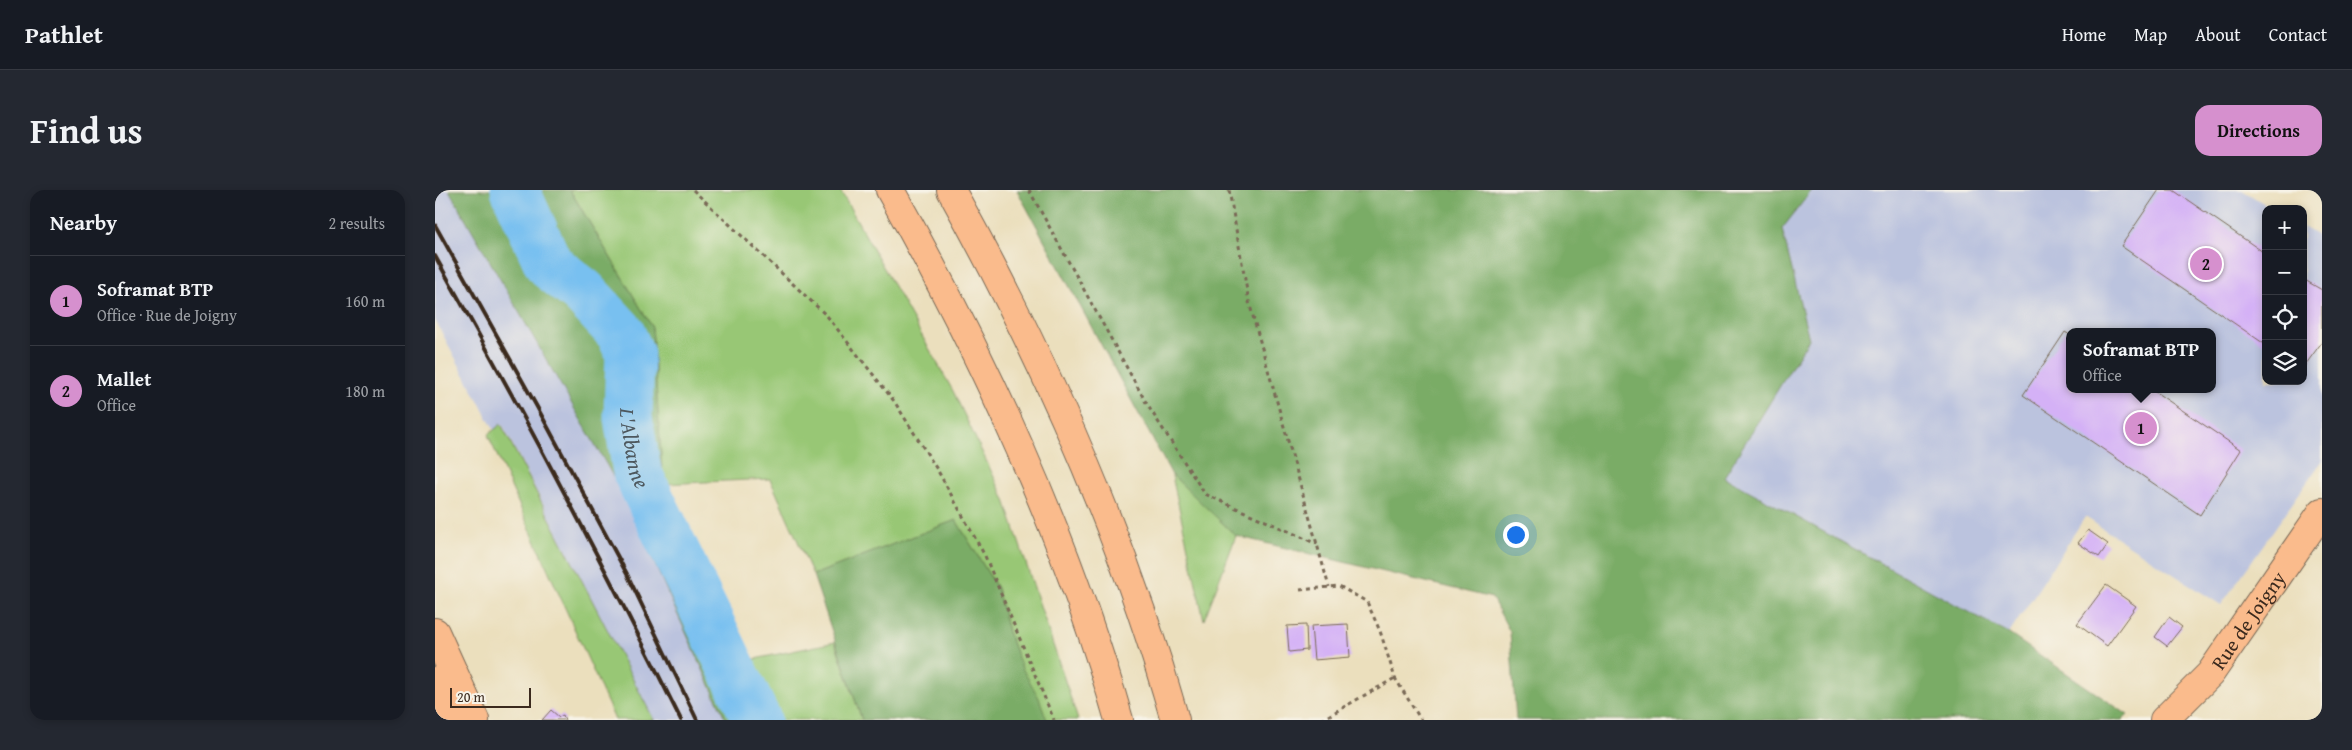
<!DOCTYPE html>
<html lang="en">
<head>
<meta charset="utf-8">
<style>
  body { margin:0; font-family:"Gentium Book Plus",serif; background:#242831; color:#f1f3f6 }
  .controls { position:absolute; right:15px; top:15px; display:grid; overflow:hidden; border-radius:10px; box-shadow:0 2px 8px #0003 }
  .controls button { width:45px; height:45px; display:grid; place-items:center; padding:0; border:0; border-bottom:1px solid #363941; background:#171b24; color:#f1f3f6; font:25px sans-serif }
  .scale { position:absolute; left:15px; bottom:12px; width:81px; box-sizing:border-box; padding-left:5px; border:2px solid #3b2a1e; border-top:0; font-size:14px; line-height:18px; white-space:nowrap; color:#3b2a1e; -webkit-text-stroke:4px #f7f3e8; paint-order:stroke }
  .you { position:absolute; left:1080px; top:344px; width:18px; height:18px; margin:-12px; border:4px solid #fff; border-radius:50%; background:#1a73e8; box-shadow:0 0 0 8px #1a73e833 }
  .badge { display:grid; place-items:center; width:32px; height:32px; border-radius:50%; background:#d690ce; color:#111; font-size:16px; font-weight:700 }
  .pin { position:absolute; translate:-50% -50%; border:2px solid #fff; box-shadow:0 1px 5px #0006 }
  .popup { position:absolute; left:1631px; top:138px; width:150px; height:65px; box-sizing:border-box; display:grid; place-content:center; border-radius:10px; background:#171b24; filter:drop-shadow(0 1px 4px #0005); font-size:16px; white-space:nowrap; color:#9ea1a6 }
  .popup b { font-size:19px; color:#f1f3f6 }
  .popup::after { content:''; position:absolute; left:50%; top:100%; margin-left:-10px; border:10px solid transparent; border-top-color:#171b24 }
  .list { margin:0; padding:0; list-style:none }
  h2 { display:flex; justify-content:space-between; align-items:center; height:65px; margin:0; padding:0 20px; font-size:21px }
  h2 small { font-size:16px; font-weight:400; color:#9ea1a6 }
  .list li { display:grid; grid-template-columns:32px 1fr auto; gap:15px; align-items:center; box-sizing:border-box; height:90px; padding:0 20px; border-top:1px solid #363941 }
  .list b { display:block; font-size:19px; white-space:nowrap }
  .list p { margin:0; font-size:16px; white-space:nowrap; color:#9ea1a6 }
  .list em { font-size:16px; font-style:normal; color:#9ea1a6 }
  .icon { flex:none; width:28px; height:28px; fill:none; stroke:currentColor; stroke-width:2; stroke-linecap:round; stroke-linejoin:round }
  .map { position:relative; flex:none; width:1887px; height:530px; overflow:hidden; border-radius:15px }
  header { display:flex; align-items:center; gap:30px; box-sizing:border-box; height:70px; padding:0 25px; background:#171b24; border-bottom:1px solid #363941 }
  header strong { font-size:24px }
  nav { display:flex; gap:28px; margin-inline-start:auto; font-size:18px }
  .intro { display:flex; align-items:center; justify-content:space-between; box-sizing:border-box; height:120px; padding:0 30px }
  h1 { margin:0; font-size:35px }
  .button { padding:12px 22px; border-radius:15px; background:#d690ce; color:#111; font-size:18px; font-weight:700 }
  main { display:flex; gap:30px; padding:0 30px }
  aside { flex:1; background:#171b24; border-radius:15px; box-shadow:0 2px 8px #0003 }
  .map>svg:first-child { display:block }
  .industrial { fill:#bbc3de; fill-rule:evenodd }
  .green { fill:#98c775; stroke:#6a784a }
  .forest { fill:#7aac66; stroke:#5a6b42 }
  .lines { fill:none; stroke-linecap:round; stroke-linejoin:round }
  .river { stroke:#78c0f0; stroke-width:49 }
  .building { fill:#d4b1f6 }
  .major-casing { stroke:#796956; stroke-width:30 }
  .highway-casing { stroke:#796956; stroke-width:30 }
  .path { stroke:#796956; stroke-width:3; stroke-dasharray:4 4; stroke-linecap:butt }
  .major { stroke:#fabb8c; stroke-width:28 }
  .highway { stroke:#fabb8c; stroke-width:28 }
  .rail { stroke:#3b2a1e; stroke-width:4 }
  .labels { text-anchor:middle; dominant-baseline:central; stroke-width:5; stroke-linejoin:round; paint-order:stroke }
  .street-label { font-size:20px; fill:#3b2a1e; stroke:#f7f3e8 }
  .water-label { font-size:21px; font-style:italic; fill:#4d575d; stroke:#f7f3e8 }
</style>
</head>
<body>
<header>
<strong>Pathlet</strong>
<nav><a>Home</a><a>Map</a><a>About</a><a>Contact</a></nav>
</header>
<div class="intro"><h1>Find us</h1><a class="button">Directions</a></div>
<main>
<aside>
<h2>Nearby<small>2 results</small></h2>
<ul class="list">
<li><span class="badge">1</span><div><b>Soframat BTP</b><p>Office · Rue de Joigny</p></div><em>160 m</em></li>
<li><span class="badge">2</span><div><b>Mallet</b><p>Office</p></div><em>180 m</em></li>
</ul>
</aside>
<div class="map">
<svg width="1887" height="530" viewBox="0 0 1887 530">
  <rect width="100%" height="100%" fill="#f7f3e8"/>
  <filter id="ink" filterUnits="userSpaceOnUse"><feTurbulence type="fractalNoise" baseFrequency=".02" numOctaves="2"/><feDisplacementMap in="SourceGraphic" scale="10" xChannelSelector="R" yChannelSelector="G"/><feConvolveMatrix kernelMatrix="1 2 1 2 8 2 1 2 1" color-interpolation-filters="sRGB"/></filter>
  <filter id="wash" filterUnits="userSpaceOnUse"><feTurbulence type="fractalNoise" baseFrequency=".0096" numOctaves="4" result="noise"/><feDisplacementMap in="SourceGraphic" scale="20" xChannelSelector="R" yChannelSelector="G"/><feGaussianBlur stdDeviation="1.12" result="paint"/><feColorMatrix in="noise" values="0 0 0 0 0 0 0 0 0 0 0 0 0 0 0 0 0 1.4 0 .05"/><feComposite in="paint" operator="in"/></filter>
  <g filter="url(#wash)">
    <rect width="100%" height="100%" fill="#ebdfbd"/>
    <path class="industrial" d="M0 0H14L186 300 291 530H219L67 234 59 240 0 130Z
      M1377 0H1807L1838 19H1831V191H1868V37L1887 48V271L1786 415 1650 327 1574 444 1289 287 1374 149 1347 39ZM1635 142H1777V199H1635Z"/>
    <path class="green" d="M135 0H405L518 201 570 310 643 530H612L588 481 573 442 562 398 521 330 378 385 335 289 228 294 217 137Z
      M728 170 777 191 801 346 769 430 737 286Z
      M66 234 219 530H180L53 245Z
      M400 452 427 530H344L315 470Z"/>
    <path class="forest" d="M14 0H135L217 137 228 294 344 530H291L186 300Z
      M582 0H1377L1347 39 1374 149 1289 287 1574 444 1693 525 1688 530H1081L1075 442 1057 408 801 346 737 285Z
      M521 330 562 398 573 442 587 478 604 508 612 530H427L378 385Z"/>
    <g class="lines">
      <path class="river" id="s1" d="M80 0 114 75 148 102 185 142 195 164 193 227 202 282 322 530"/>
    </g>
    <g id="blocks">
      <path class="building" d="M1724 0H1738L1831 64V155L1686 56Z
        M1868 89 1887 100V152L1868 178Z
        M1630 142 1635 145V199H1716L1806 260 1765 325 1588 205Z
        M1653 340 1673 354 1664 367 1643 353Z
        M1671 395 1701 416 1672 456 1642 434Z
        M1734 427 1747 437 1732 456 1720 447Z
        M913 434 915 467 879 470 876 436Z
        M871 435 872 460 854 462 852 436Z
        M116 520 124 527 128 525 130 530H107Z"/>
    </g>
  </g>
  <g filter="url(#ink)">
    <use href="#blocks" fill-opacity="0" stroke="#796956" stroke-width="1"/>
    <g class="lines">
      <g class="major-casing">
        <g id="major">
          <path d="M0 442 40 530"/>
          <path d="M0 491 19 530"/>
          <path id="s2" d="M1729 530 1775 484 1887 322"/>
        </g>
      </g>
      <g class="highway-casing">
        <path id="highway" d="M455 0C549 168 631 344 684 530
          M516 0C609 168 688 345 740 530"/>
      </g>
      <path class="path" d="M258 0 392 126 459 211 503 281 550 366 619 530
        M594 0 713 216 770 304 882 354
        M794 0 814 112 894 397
        M865 400 904 396 932 412 945 441 960 488 986 530
        M886 530 960 488"/>
      <use href="#major" class="major"/>
      <use href="#highway" class="highway"/>
      <path class="rail" d="M0 35 102 217 192 384 262 530
        M0 66C86 219 168 373 246 530"/>
    </g>
  </g>
  <g class="labels">
    <g class="street-label">
      <text stroke="none"><textPath href="#s2" startOffset="131">Rue de Joigny</textPath></text>
    </g>
    <g class="water-label">
      <text stroke="none"><textPath href="#s1" startOffset="299">L'Albanne</textPath></text>
    </g>
  </g>
</svg>
<div class="controls">
<button>+</button>
<button>−</button>
<button><svg class="icon" aria-label="locate" viewBox="0 0 24 24"><circle cx="12" cy="12" r="6"/><path d="M12 2v4M12 18v4M2 12h4M18 12h4"/></svg></button>
<button><svg class="icon" aria-label="layers" viewBox="0 0 24 24"><path d="M12 4l9 5-9 5-9-5zM3 14l9 5 9-5"/></svg></button>
</div>
<div class="scale">20 m</div>
<div class="you"></div>
<div class="pin badge" style="left:1706px;top:238px">1</div>
<div class="popup"><b>Soframat BTP</b>Office</div>
<div class="pin badge" style="left:1771px;top:74px">2</div>
</div>
</main>
</body>
</html>
